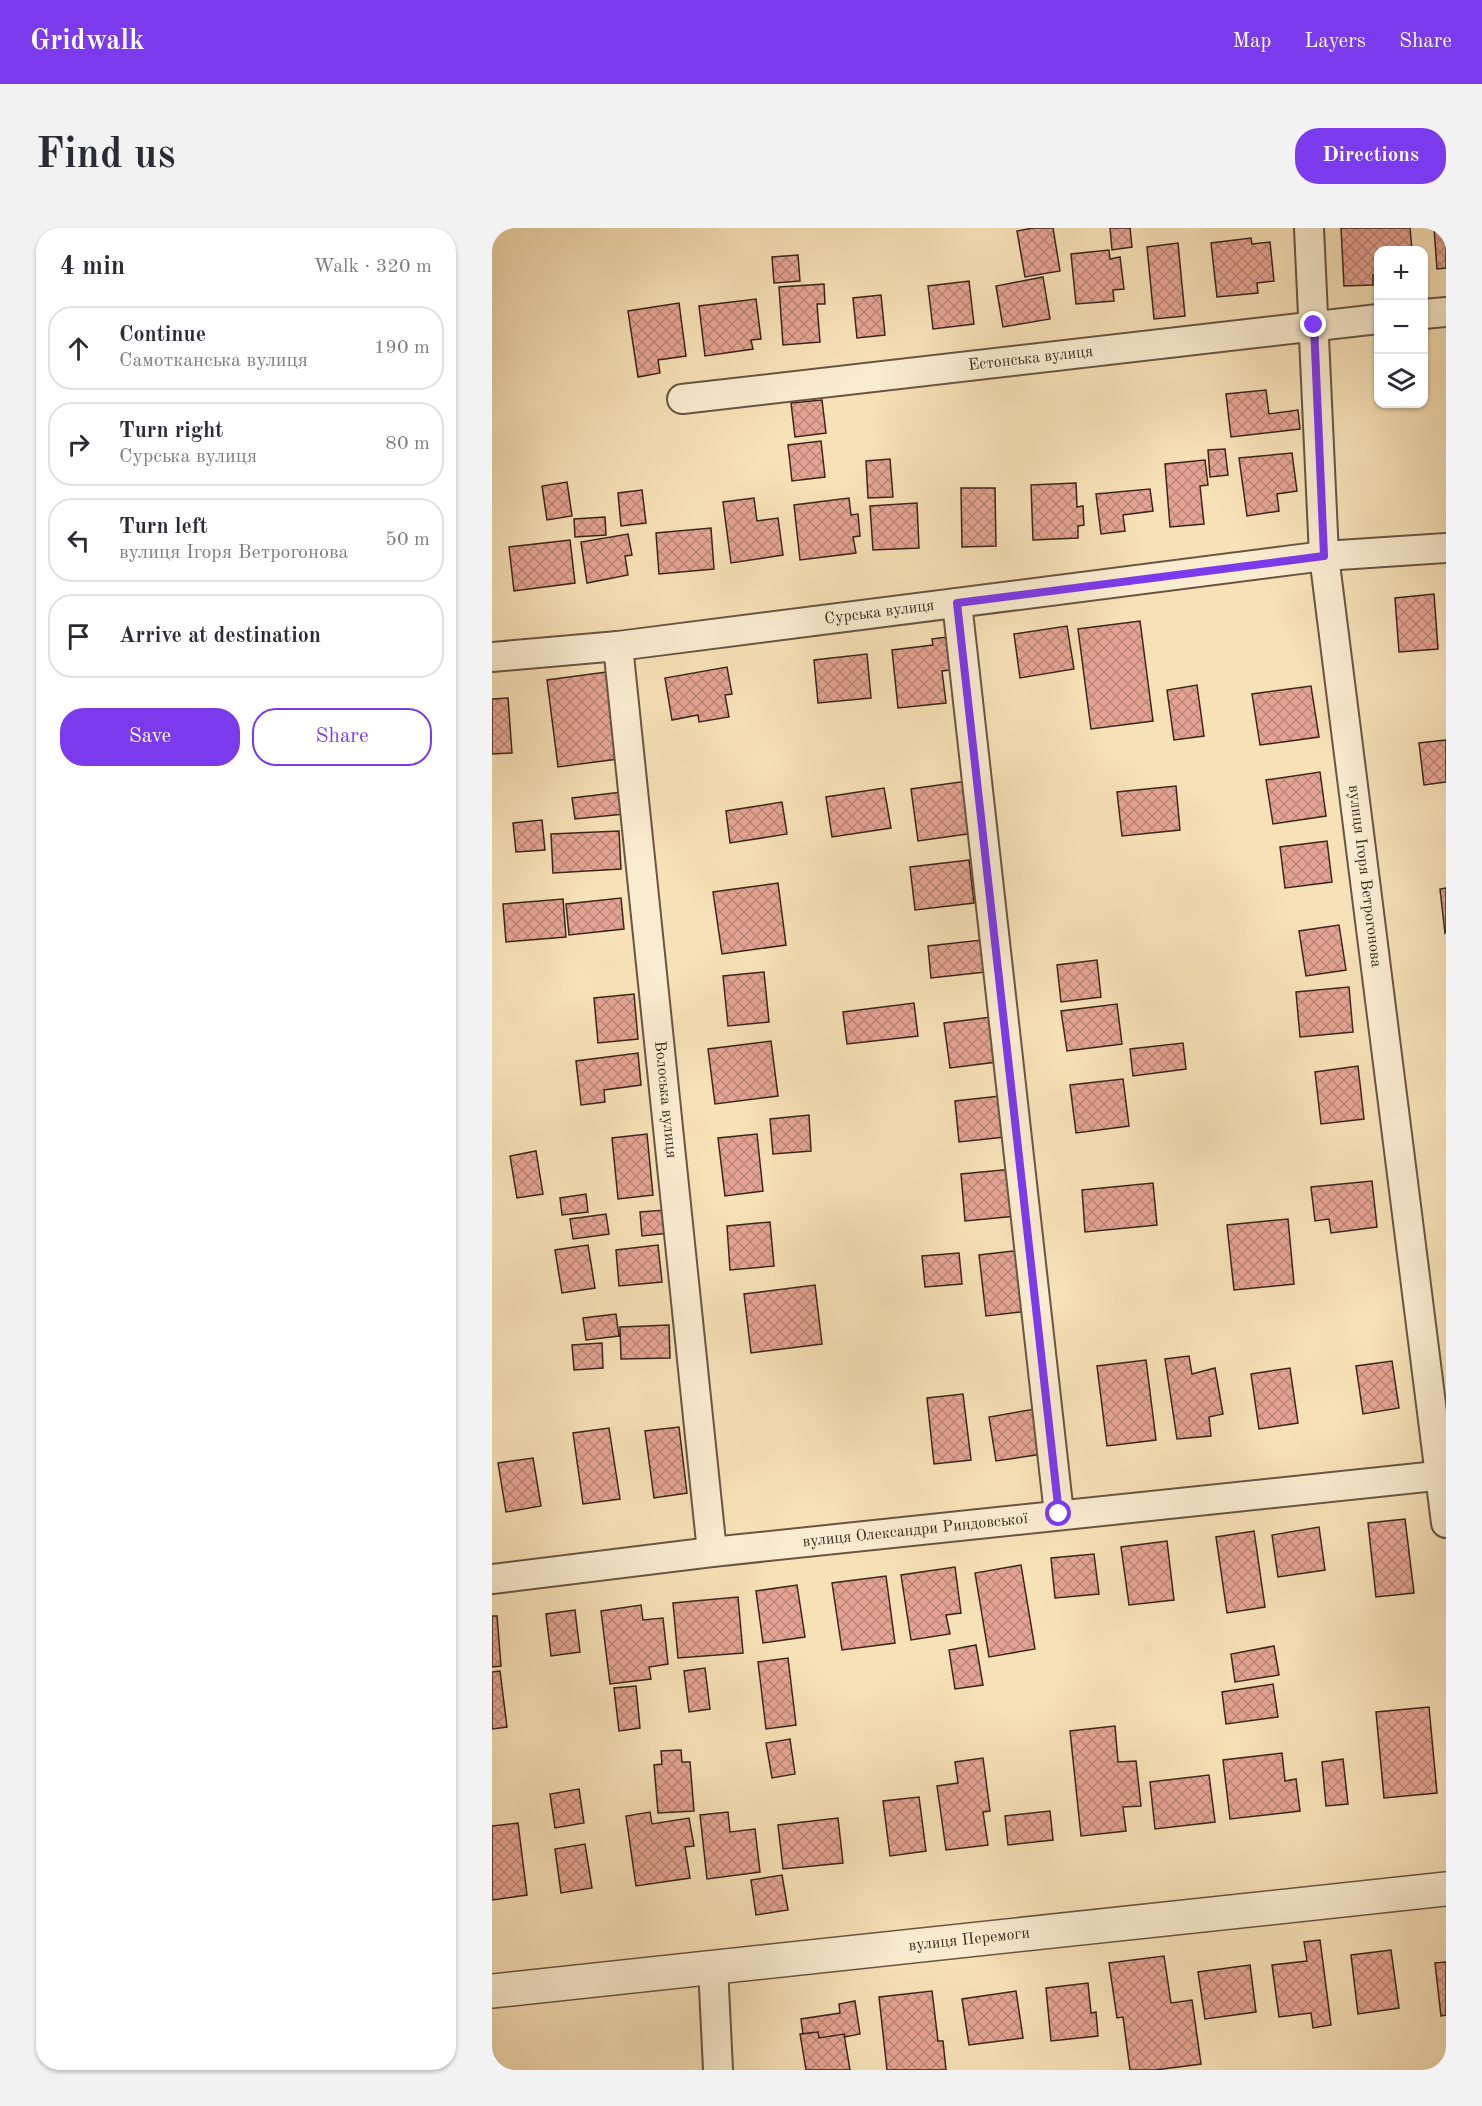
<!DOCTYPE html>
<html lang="en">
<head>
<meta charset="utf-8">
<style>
  body { margin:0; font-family:"Old Standard TT",serif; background:#f2f2f3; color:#2b2b33 }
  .controls { position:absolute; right:18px; top:18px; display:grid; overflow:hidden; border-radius:12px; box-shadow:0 2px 4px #0004 }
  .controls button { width:54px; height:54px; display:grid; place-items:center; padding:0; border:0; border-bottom:2px solid #e1e1e2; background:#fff; color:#2b2b33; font:30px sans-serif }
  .stop { position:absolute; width:18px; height:18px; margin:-14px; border:4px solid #7c3aed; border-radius:50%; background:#fff }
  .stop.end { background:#7c3aed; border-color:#fff; box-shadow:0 2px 6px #0008 }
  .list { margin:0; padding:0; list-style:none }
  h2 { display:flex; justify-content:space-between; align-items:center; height:78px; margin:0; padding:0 24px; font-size:26px }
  h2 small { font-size:20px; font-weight:400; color:#7c7c81 }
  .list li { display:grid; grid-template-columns:39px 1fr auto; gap:18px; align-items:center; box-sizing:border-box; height:84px; margin:0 12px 12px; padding:0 12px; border:2px solid #e1e1e2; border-radius:24px }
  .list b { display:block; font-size:22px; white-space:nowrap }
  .list p { margin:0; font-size:20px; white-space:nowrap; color:#7c7c81 }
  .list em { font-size:20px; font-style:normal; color:#7c7c81 }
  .actions { display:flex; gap:12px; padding:18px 24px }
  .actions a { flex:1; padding:14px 0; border:2px solid #7c3aed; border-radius:24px; text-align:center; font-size:21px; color:#7c3aed }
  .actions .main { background:#7c3aed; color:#fff }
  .icon { flex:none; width:33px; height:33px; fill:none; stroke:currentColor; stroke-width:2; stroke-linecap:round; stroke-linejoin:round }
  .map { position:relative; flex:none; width:954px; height:1842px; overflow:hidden; border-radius:24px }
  header { display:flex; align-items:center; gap:36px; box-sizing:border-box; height:84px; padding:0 30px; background:#7c3aed; color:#fff }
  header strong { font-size:28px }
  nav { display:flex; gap:33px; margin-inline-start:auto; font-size:21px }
  .intro { display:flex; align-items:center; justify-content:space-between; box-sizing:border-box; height:144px; padding:0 36px }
  h1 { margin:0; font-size:42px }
  .button { padding:15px 27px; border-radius:24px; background:#7c3aed; color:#fff; font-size:21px; font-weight:700 }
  main { display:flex; gap:36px; padding:0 36px }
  aside { flex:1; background:#fff; border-radius:24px; box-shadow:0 2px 4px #0004 }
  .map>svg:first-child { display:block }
  .building { fill:url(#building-cross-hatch); stroke:#3a261b; stroke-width:1.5 }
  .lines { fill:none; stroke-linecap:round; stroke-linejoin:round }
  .minor-casing { stroke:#695542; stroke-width:32 }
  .tertiary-casing { stroke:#695542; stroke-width:36 }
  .minor { stroke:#faecd0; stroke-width:28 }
  .tertiary { stroke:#faecd0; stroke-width:33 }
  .route { stroke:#7c3aed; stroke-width:8 }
  .labels { text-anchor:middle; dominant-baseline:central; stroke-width:5; stroke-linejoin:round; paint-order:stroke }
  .street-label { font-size:16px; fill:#3a261b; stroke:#faecd0 }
</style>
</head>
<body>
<header>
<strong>Gridwalk</strong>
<nav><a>Map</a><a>Layers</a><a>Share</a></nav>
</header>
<div class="intro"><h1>Find us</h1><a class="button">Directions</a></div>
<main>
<aside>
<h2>4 min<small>Walk · 320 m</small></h2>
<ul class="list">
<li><svg class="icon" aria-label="ahead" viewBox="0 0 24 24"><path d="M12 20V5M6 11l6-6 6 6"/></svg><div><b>Continue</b><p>Самотканська вулиця</p></div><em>190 m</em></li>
<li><svg class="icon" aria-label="right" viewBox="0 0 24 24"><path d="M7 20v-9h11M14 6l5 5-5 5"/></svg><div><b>Turn right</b><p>Сурська вулиця</p></div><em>80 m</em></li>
<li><svg class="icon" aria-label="left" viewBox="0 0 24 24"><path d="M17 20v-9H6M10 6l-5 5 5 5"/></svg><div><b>Turn left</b><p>вулиця Ігоря Ветрогонова</p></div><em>50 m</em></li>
<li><svg class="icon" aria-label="arrive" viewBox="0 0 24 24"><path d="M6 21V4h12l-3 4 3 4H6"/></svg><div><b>Arrive at destination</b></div></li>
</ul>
<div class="actions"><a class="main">Save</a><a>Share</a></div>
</aside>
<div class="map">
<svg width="954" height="1842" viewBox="0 0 954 1842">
  <defs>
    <pattern id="building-cross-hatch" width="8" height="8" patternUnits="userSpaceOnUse" patternTransform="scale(1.5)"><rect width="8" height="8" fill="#e5a493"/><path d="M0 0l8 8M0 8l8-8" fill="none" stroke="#bb8577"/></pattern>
  </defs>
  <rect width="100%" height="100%" fill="#f7e1b7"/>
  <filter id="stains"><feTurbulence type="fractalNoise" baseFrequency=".00333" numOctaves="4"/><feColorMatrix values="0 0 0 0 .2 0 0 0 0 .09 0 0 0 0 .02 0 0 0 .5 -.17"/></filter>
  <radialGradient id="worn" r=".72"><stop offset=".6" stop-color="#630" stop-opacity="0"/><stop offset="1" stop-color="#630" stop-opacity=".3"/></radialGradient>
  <path class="building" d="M541 0H561L568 43 533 49 525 3Z
    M618 0H638L640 19 620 22Z
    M849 0H918L920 22H886V47H881V57L852 58Z
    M942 0H954V40L945 41Z
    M759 10 760 16 778 14 782 53 765 55 766 65 725 69 719 15Z
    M686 15 693 88 662 91 655 19Z
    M617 22 618 31 628 29 632 61 621 62 622 73 584 76 579 26Z
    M306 27 308 53 282 55 280 29Z
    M551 49 558 91 511 99 504 58Z
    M477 53 482 96 441 101 436 58Z
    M332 56 333 76H325L328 114 291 117 287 59Z
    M389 67 393 107 365 110 361 70Z
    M264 71 269 111 259 112 261 121 213 128 207 78Z
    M187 75 194 128 166 132 168 145 146 149 136 83Z
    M774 162 777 186 806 182 808 201 739 209 734 166Z
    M330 172 334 205 303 209 299 175Z
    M329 213 333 249 300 253 296 217Z
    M733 221 736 247 718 249 716 222Z
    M800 225 805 263 785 266 787 283 755 288 747 230Z
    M398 231 401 269 376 270 374 233Z
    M713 232 716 257 708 258 712 296 678 299 673 236Z
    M75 254 80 288 55 292 50 258Z
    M584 255 585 279 591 278 592 297 586 298V310L541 312 539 257Z
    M469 260H503L504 318 470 319Z
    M658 261 661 283 631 287 633 303 609 306 604 266Z
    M150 262 154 295 129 298 126 265Z
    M262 270 265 293 286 290 291 327 239 335 231 274Z
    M357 270 359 287 366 286 368 308 361 309 364 325 308 332 302 277Z
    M425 275 427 320 381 322 378 278Z
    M113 289 114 307 83 309 82 291Z
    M219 300 222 341 167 346 164 305Z
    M136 306 140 327 133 328 136 347 95 355 89 314Z
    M78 312 83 355 22 363 17 319Z
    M942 366 946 421 907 424 903 370Z
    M648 393 661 493 599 501 586 401Z
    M575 398 582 441 528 450 522 406Z
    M463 408 467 441 450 443 454 475 406 480 400 422 441 417 440 411Z
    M375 426 379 470 326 475 322 432Z
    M235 439 240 466 233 467 237 489 207 494 206 487 180 492 173 450Z
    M114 444 126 531 66 539 55 452Z
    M705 457 712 508 682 512 675 462Z
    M819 458 827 509 768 517 760 466Z
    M16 470 20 525 0 526V471Z
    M954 512V554L932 557 927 515Z
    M828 544 834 588 781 596 774 552Z
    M475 553 482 605 426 613 419 561Z
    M684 558 688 602 630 608 625 564Z
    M392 560 399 600 340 609 334 569Z
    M130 564 132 586 83 591 80 570Z
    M290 574 295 606 238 615 234 583Z
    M50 592 53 622 24 624 21 595Z
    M127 603 129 641 61 645 59 606Z
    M835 613 840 654 793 660 788 619Z
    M477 632 482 675 423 682 418 639Z
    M286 655 294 717 230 726 221 664Z
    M954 660V704L953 705 948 661Z
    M129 670 132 701 77 707 74 676Z
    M71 671 74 709 14 714 11 676Z
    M847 697 854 742 814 748 807 703Z
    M490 712 493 744 439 750 436 718Z
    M605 732 609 769 569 774 565 737Z
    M272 744 277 794 236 798 231 748Z
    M857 759 861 804 808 809 804 764Z
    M142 766 146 811 106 815 102 770Z
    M422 775 426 808 355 816 351 784Z
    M625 776 630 816 575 823 569 783Z
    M499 789 505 834 458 840 452 795Z
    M279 813 286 868 223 876 216 821Z
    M691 815 694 841 641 848 638 821Z
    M146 825 149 857 112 862 113 874 89 877 84 833Z
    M866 838 872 891 829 896 823 844Z
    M631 851 637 898 584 905 578 857Z
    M508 868 513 909 467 914 463 873Z
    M317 887 319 923 281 926 278 891Z
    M155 906 161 967 126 971 120 910Z
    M265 906 271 963 233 968 226 910Z
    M44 923 51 966 25 970 18 928Z
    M521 941 525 988 473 993 469 946Z
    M880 953 885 999 839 1005 837 991 823 993 819 959Z
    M661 955 665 997 593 1004 590 962Z
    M94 966 96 984 70 987 68 970Z
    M174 982 177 1005 150 1008 148 984Z
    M114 986 117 1006 81 1011 78 991Z
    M796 991 802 1056 742 1062 735 997Z
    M278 994 282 1038 238 1042 235 998Z
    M96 1017 103 1060 70 1065 63 1022Z
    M166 1017 170 1054 127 1058 124 1022Z
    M530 1022 537 1083 494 1088 487 1027Z
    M467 1025 470 1056 433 1059 430 1028Z
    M323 1057 330 1116 259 1125 252 1066Z
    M124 1086 127 1108 94 1112 91 1090Z
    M177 1097 178 1130 129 1131 128 1099Z
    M110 1115 111 1140 82 1142 80 1117Z
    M697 1128 700 1146 723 1140 731 1186 717 1189 719 1208 685 1211 673 1131Z
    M654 1132 664 1212 615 1218 605 1138Z
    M900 1133 907 1180 871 1186 864 1138Z
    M798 1140 806 1195 767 1201 759 1146Z
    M471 1166 479 1232 442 1236 435 1170Z
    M543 1181 550 1226 504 1233 497 1189Z
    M187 1199 195 1265 162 1270 153 1203Z
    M117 1200 128 1271 91 1276 81 1205Z
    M41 1230 49 1278 14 1284 6 1235Z
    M913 1291 922 1365 884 1369 876 1295Z
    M827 1299 833 1342 786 1349 780 1307Z
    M762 1303 773 1379 735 1385 724 1309Z
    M675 1313 682 1372 637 1377 629 1319Z
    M602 1326 607 1366 563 1370 559 1330Z
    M529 1337 543 1421 497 1429 483 1345Z
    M463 1339 469 1385 454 1387 458 1406 419 1412 409 1347Z
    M394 1348 403 1415 350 1422 340 1355Z
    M305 1357 313 1409 271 1415 264 1363Z
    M246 1369 251 1425 186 1430 181 1375Z
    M149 1377 151 1392 171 1390 176 1436 157 1439 159 1451 118 1456 109 1383Z
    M83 1382 88 1424 59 1428 54 1386Z
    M0 1388H5L9 1438 0 1439Z
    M484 1417 491 1457 463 1461 457 1422Z
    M782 1418 787 1447 743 1454 739 1426Z
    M296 1430 304 1497 274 1501 266 1434Z
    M213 1440 218 1481 197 1484 192 1443Z
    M8 1443 15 1499 0 1501V1444Z
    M781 1456 786 1489 734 1496 730 1464Z
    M144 1458 148 1500 127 1503 122 1460Z
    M937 1479 945 1565 892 1570 884 1484Z
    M623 1498 626 1534 644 1533 649 1578 631 1579 634 1603 589 1608 578 1503Z
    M298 1511 303 1546 280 1550 274 1515Z
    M189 1522 190 1534H198L202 1583 166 1585 162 1537 170 1536 169 1523Z
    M790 1525 793 1553 804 1551 808 1583 738 1591 731 1532Z
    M491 1530 498 1583 491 1584 496 1617 454 1622 445 1558 466 1555 463 1534Z
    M851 1531 856 1576 834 1578 830 1534Z
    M717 1547 723 1594 663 1601 658 1554Z
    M87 1561 92 1595 63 1600 58 1566Z
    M427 1569 434 1623 398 1628 391 1573Z
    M558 1583 561 1612 516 1617 513 1588Z
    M158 1584 160 1596 197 1590 202 1618 193 1619 198 1650 144 1658 134 1588Z
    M236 1584 238 1604 263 1601 268 1644 215 1651 208 1587Z
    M346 1590 351 1635 291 1641 286 1597Z
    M26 1595 35 1667 0 1672V1598Z
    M93 1616 100 1660 69 1665 63 1621Z
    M290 1647 296 1682 264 1687 259 1652Z
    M828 1712 839 1797 821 1800 819 1785 787 1789 780 1737 815 1733 812 1714Z
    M899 1722 907 1780 866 1786 859 1727Z
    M672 1728 679 1775 700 1772 709 1836 663 1842H638L631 1789 625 1790 617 1735Z
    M954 1734V1787L949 1788 943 1735Z
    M758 1737 764 1784 713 1791 706 1744Z
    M596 1755 599 1785 604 1784 606 1808 559 1813 554 1760Z
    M440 1763 446 1813H451L454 1842H395L387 1769Z
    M524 1763 531 1810 477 1817 470 1771Z
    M363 1773 368 1806 353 1809 352 1806 327 1810 326 1804 311 1806 309 1791 348 1785 347 1776Z
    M326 1804 327 1810 352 1806 358 1842H314L308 1806Z"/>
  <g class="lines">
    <g class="minor-casing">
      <g id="minor">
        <path id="s1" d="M817 0 832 328 954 1295"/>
        <path d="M932 86 954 84"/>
        <path id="s2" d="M190 171 886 91"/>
        <path d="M465 375 567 1286"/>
        <path id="s3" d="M126 418 220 1324"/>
        <path id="s4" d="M0 429 126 418 832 328 954 320"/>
        <path id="s5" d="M0 1351 220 1324 954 1247"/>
        <path d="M221 1739 226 1842"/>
      </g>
    </g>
    <g class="tertiary-casing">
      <g id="tertiary">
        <path id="s6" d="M0 1763 954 1661"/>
      </g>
    </g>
    <use href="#minor" class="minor"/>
    <use href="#tertiary" class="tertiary"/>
  </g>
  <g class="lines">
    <path class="route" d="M567 1286 465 375 832 328 822 97"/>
  </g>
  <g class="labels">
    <g class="street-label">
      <text stroke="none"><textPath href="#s2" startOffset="351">Естонська вулиця</textPath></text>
      <text stroke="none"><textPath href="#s4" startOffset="390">Сурська вулиця</textPath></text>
      <text stroke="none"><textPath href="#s1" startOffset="651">вулиця Ігоря Ветрогонова</textPath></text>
      <text stroke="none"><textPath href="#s3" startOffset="456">Волоська вулиця</textPath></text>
      <text stroke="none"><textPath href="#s5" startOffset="426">вулиця Олександри Риндовської</textPath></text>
      <text stroke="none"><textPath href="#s6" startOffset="480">вулиця Перемоги</textPath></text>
    </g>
  </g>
  <rect width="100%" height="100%" filter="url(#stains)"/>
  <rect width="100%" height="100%" fill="url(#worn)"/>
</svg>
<div class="controls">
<button>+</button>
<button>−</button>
<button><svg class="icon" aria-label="layers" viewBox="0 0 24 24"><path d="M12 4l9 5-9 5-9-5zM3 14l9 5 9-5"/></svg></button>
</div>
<div class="stop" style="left:567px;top:1286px"></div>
<div class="stop end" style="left:822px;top:97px"></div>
</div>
</main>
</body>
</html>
